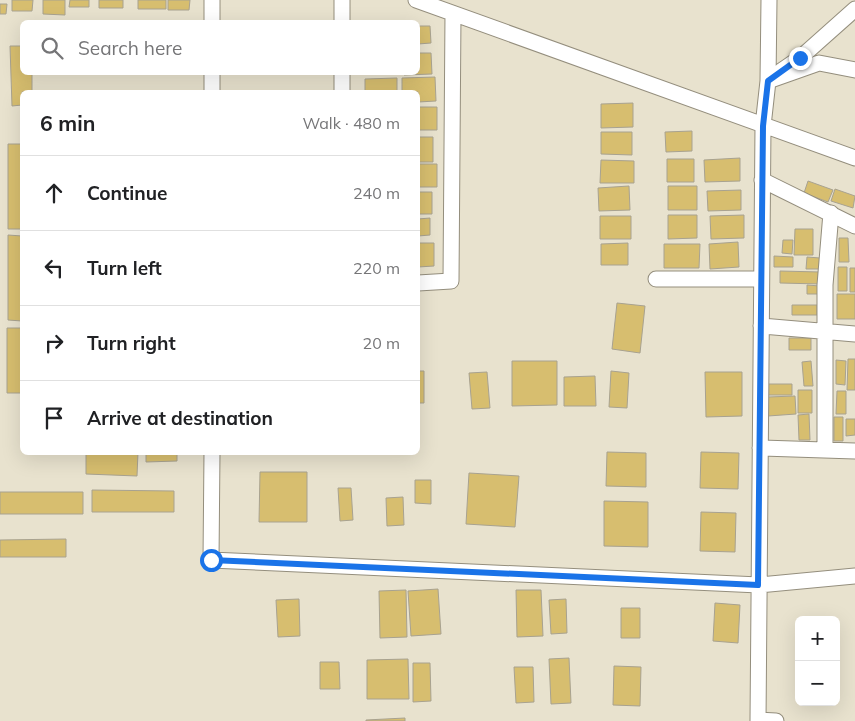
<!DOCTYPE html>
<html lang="en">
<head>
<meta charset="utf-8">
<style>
  body { margin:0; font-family:Mulish,sans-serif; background:#f2f2f2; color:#202124 }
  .controls { position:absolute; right:15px; bottom:15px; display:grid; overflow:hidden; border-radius:8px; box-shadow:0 5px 20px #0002 }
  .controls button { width:45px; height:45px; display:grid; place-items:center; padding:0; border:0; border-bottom:1px solid #e0e0e0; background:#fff; color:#202124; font:25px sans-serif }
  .stop { position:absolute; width:15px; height:15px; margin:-11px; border:4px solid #1a73e8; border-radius:50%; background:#fff }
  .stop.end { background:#1a73e8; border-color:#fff; box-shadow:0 1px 5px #0008 }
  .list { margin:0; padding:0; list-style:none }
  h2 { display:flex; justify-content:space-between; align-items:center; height:65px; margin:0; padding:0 20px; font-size:21px }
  h2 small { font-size:16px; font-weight:400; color:#757577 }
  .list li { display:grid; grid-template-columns:32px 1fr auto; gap:15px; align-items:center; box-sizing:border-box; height:75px; padding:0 20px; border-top:1px solid #e0e0e0 }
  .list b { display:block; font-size:19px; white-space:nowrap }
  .list em { font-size:16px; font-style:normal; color:#757577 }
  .icon { flex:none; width:28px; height:28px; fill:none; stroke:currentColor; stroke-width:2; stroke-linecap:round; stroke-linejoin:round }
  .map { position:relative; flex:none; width:855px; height:721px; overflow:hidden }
  .search { position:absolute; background:#fff; box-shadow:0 5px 20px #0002; left:20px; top:20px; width:400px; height:55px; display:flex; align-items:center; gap:12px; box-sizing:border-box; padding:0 18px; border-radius:8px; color:#757577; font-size:19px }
  .panel { position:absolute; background:#fff; box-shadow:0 5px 20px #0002; left:20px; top:90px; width:400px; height:365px; border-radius:8px }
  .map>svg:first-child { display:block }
  .building { fill:#d7be6f; stroke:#a8a290 }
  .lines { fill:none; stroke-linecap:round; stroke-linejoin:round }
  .minor-casing { stroke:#948e7d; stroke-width:17 }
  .minor { stroke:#fff; stroke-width:15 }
  .route { stroke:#1a73e8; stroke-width:6 }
</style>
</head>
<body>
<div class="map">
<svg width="855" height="721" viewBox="0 0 855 721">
  <rect width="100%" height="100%" fill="#e8e2ce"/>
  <path class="building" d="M12 0H33L32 11H12Z
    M43 0H65V15L43 14Z
    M70 0H89V7H69Z
    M99 0H123V8H99Z
    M138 0H166V9H138Z
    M168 0H190L189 10H168Z
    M0 4H7L6 14H0Z
    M418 26H430L431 43 418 44Z
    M10 46H22V72H32V92H22V105L12 106Z
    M418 53H431L432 74 404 75V72H418Z
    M435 77 436 101 418 102V92H402V78Z
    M397 78V92H365V79Z
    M222 91H254V92H222Z
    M633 103V127L601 128V104Z
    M418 107H437V130H418Z
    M692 131V151L666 152 665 132Z
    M601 132H632V155L601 154Z
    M418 137H433V162H418Z
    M8 144H22V229H8Z
    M740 158V181L705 182 704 160Z
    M667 159H694V182H667Z
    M601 160 634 161V183H600Z
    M418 164H437V187H418Z
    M808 181 833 190 828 202 804 193Z
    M629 186 630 210 599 211 598 188Z
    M668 186H697V210H668Z
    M835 189 855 196 853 208 831 201Z
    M741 190V210L708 211 707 191Z
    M418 192H432V214H418Z
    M668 215H697V238L668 239Z
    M744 215V238L711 239 710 216Z
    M600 216H631V239H600Z
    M430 218V235L418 236V219Z
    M795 229H813V255H794Z
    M8 235 22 236V321L8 320Z
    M839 238H848L849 262H839Z
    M783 240H793L792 254 782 253Z
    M738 242 739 267 710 269 709 244Z
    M418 243H434V266L418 267Z
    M628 243V265H601V244Z
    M664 244H700L699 268H664Z
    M774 256 793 257V267H774Z
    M807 257 820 258V269H806Z
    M838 267H847V291H838Z
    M850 268H855V292H850Z
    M780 271 820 272V284L780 283Z
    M807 285 820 286V294H807Z
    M837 294H855V319H837Z
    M617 303 645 306 640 353 612 349Z
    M792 305H817V315H792Z
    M7 328H21V393H7Z
    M789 338H811V350H789Z
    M848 359H855V390H847Z
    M836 360 846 361 845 385 836 384Z
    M512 361H557V405L512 406Z
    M811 361 813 386H804L802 362Z
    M418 371H424V403H418Z
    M611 371 629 373 627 408 609 407Z
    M487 372 490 408 472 409 469 373Z
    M705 372H742V416L706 417Z
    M595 376 596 406H564V377Z
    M768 384H792V395H768Z
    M798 390H812V413H798Z
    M837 391H846V414H836Z
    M795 396 796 414 768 416V397Z
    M809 414 810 440H799L798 415Z
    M834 417H843V441H834Z
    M846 419H855V435L846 436Z
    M86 452H138L137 476 86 474Z
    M146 452H177V461L146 462Z
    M607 452 646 453V487L606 486Z
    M701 452 739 453 738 489 700 488Z
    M260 472H307V522H259Z
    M469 473 519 476 515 527 466 524Z
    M415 480H431V504L415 503Z
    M338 488H351L353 520 340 521Z
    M92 490 174 491V512H92Z
    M0 492H83V514H0Z
    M403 497 404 525 387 526 386 498Z
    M604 501 648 502V547L604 546Z
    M701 512 736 513 735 552 700 551Z
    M66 539V557H0V540Z
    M438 589 441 634 411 636 408 591Z
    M406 590 407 637 380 638 379 591Z
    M516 590H541L543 636 517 637Z
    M299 599 300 636 278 637 276 600Z
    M566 599 567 633 551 634 549 600Z
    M715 603 740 605 738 643 713 641Z
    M621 608H640V638H621Z
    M569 658 571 703 551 704 549 659Z
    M408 659 409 699H367V660Z
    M320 662H339L340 689H320Z
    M413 663H430L431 701 413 702Z
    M614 666 641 667 640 706 613 705Z
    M514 667H533L534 702 516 703Z
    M405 718V721H366V720Z"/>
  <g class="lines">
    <g class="minor-casing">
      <path id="minor" d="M342 0V22
        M416 0 855 158
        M212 22V0
        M781 71 800 58 855 9
        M342 72V92
        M768 81 769 0
        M212 92V72
        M762 180 855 226
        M656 279H761
        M418 283 451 281 453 14
        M761 326 855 334
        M760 448 855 451
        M825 450V285L831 213
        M212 452 211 560 759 585 855 576
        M758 720 776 721
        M758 721 763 126 768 81 819 63 855 70"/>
    </g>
    <use href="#minor" class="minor"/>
  </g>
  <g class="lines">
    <path class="route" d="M211 560 758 585 763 126 768 81 800 58"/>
  </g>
</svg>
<div class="controls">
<button>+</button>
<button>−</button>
</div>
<div class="stop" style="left:211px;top:560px"></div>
<div class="stop end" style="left:800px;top:58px"></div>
<div class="search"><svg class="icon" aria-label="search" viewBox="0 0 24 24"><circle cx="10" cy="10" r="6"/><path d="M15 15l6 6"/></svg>Search here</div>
<section class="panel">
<h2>6 min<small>Walk · 480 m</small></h2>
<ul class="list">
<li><svg class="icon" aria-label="ahead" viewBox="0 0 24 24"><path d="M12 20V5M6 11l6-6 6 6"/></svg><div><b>Continue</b></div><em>240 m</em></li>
<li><svg class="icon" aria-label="left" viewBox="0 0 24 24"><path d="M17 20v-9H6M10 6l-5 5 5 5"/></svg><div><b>Turn left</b></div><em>220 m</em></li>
<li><svg class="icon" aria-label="right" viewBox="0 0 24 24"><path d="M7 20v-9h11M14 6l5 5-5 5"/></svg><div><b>Turn right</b></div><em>20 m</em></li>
<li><svg class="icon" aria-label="arrive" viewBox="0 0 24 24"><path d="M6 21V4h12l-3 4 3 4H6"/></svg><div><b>Arrive at destination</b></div></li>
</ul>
</section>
</div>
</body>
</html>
